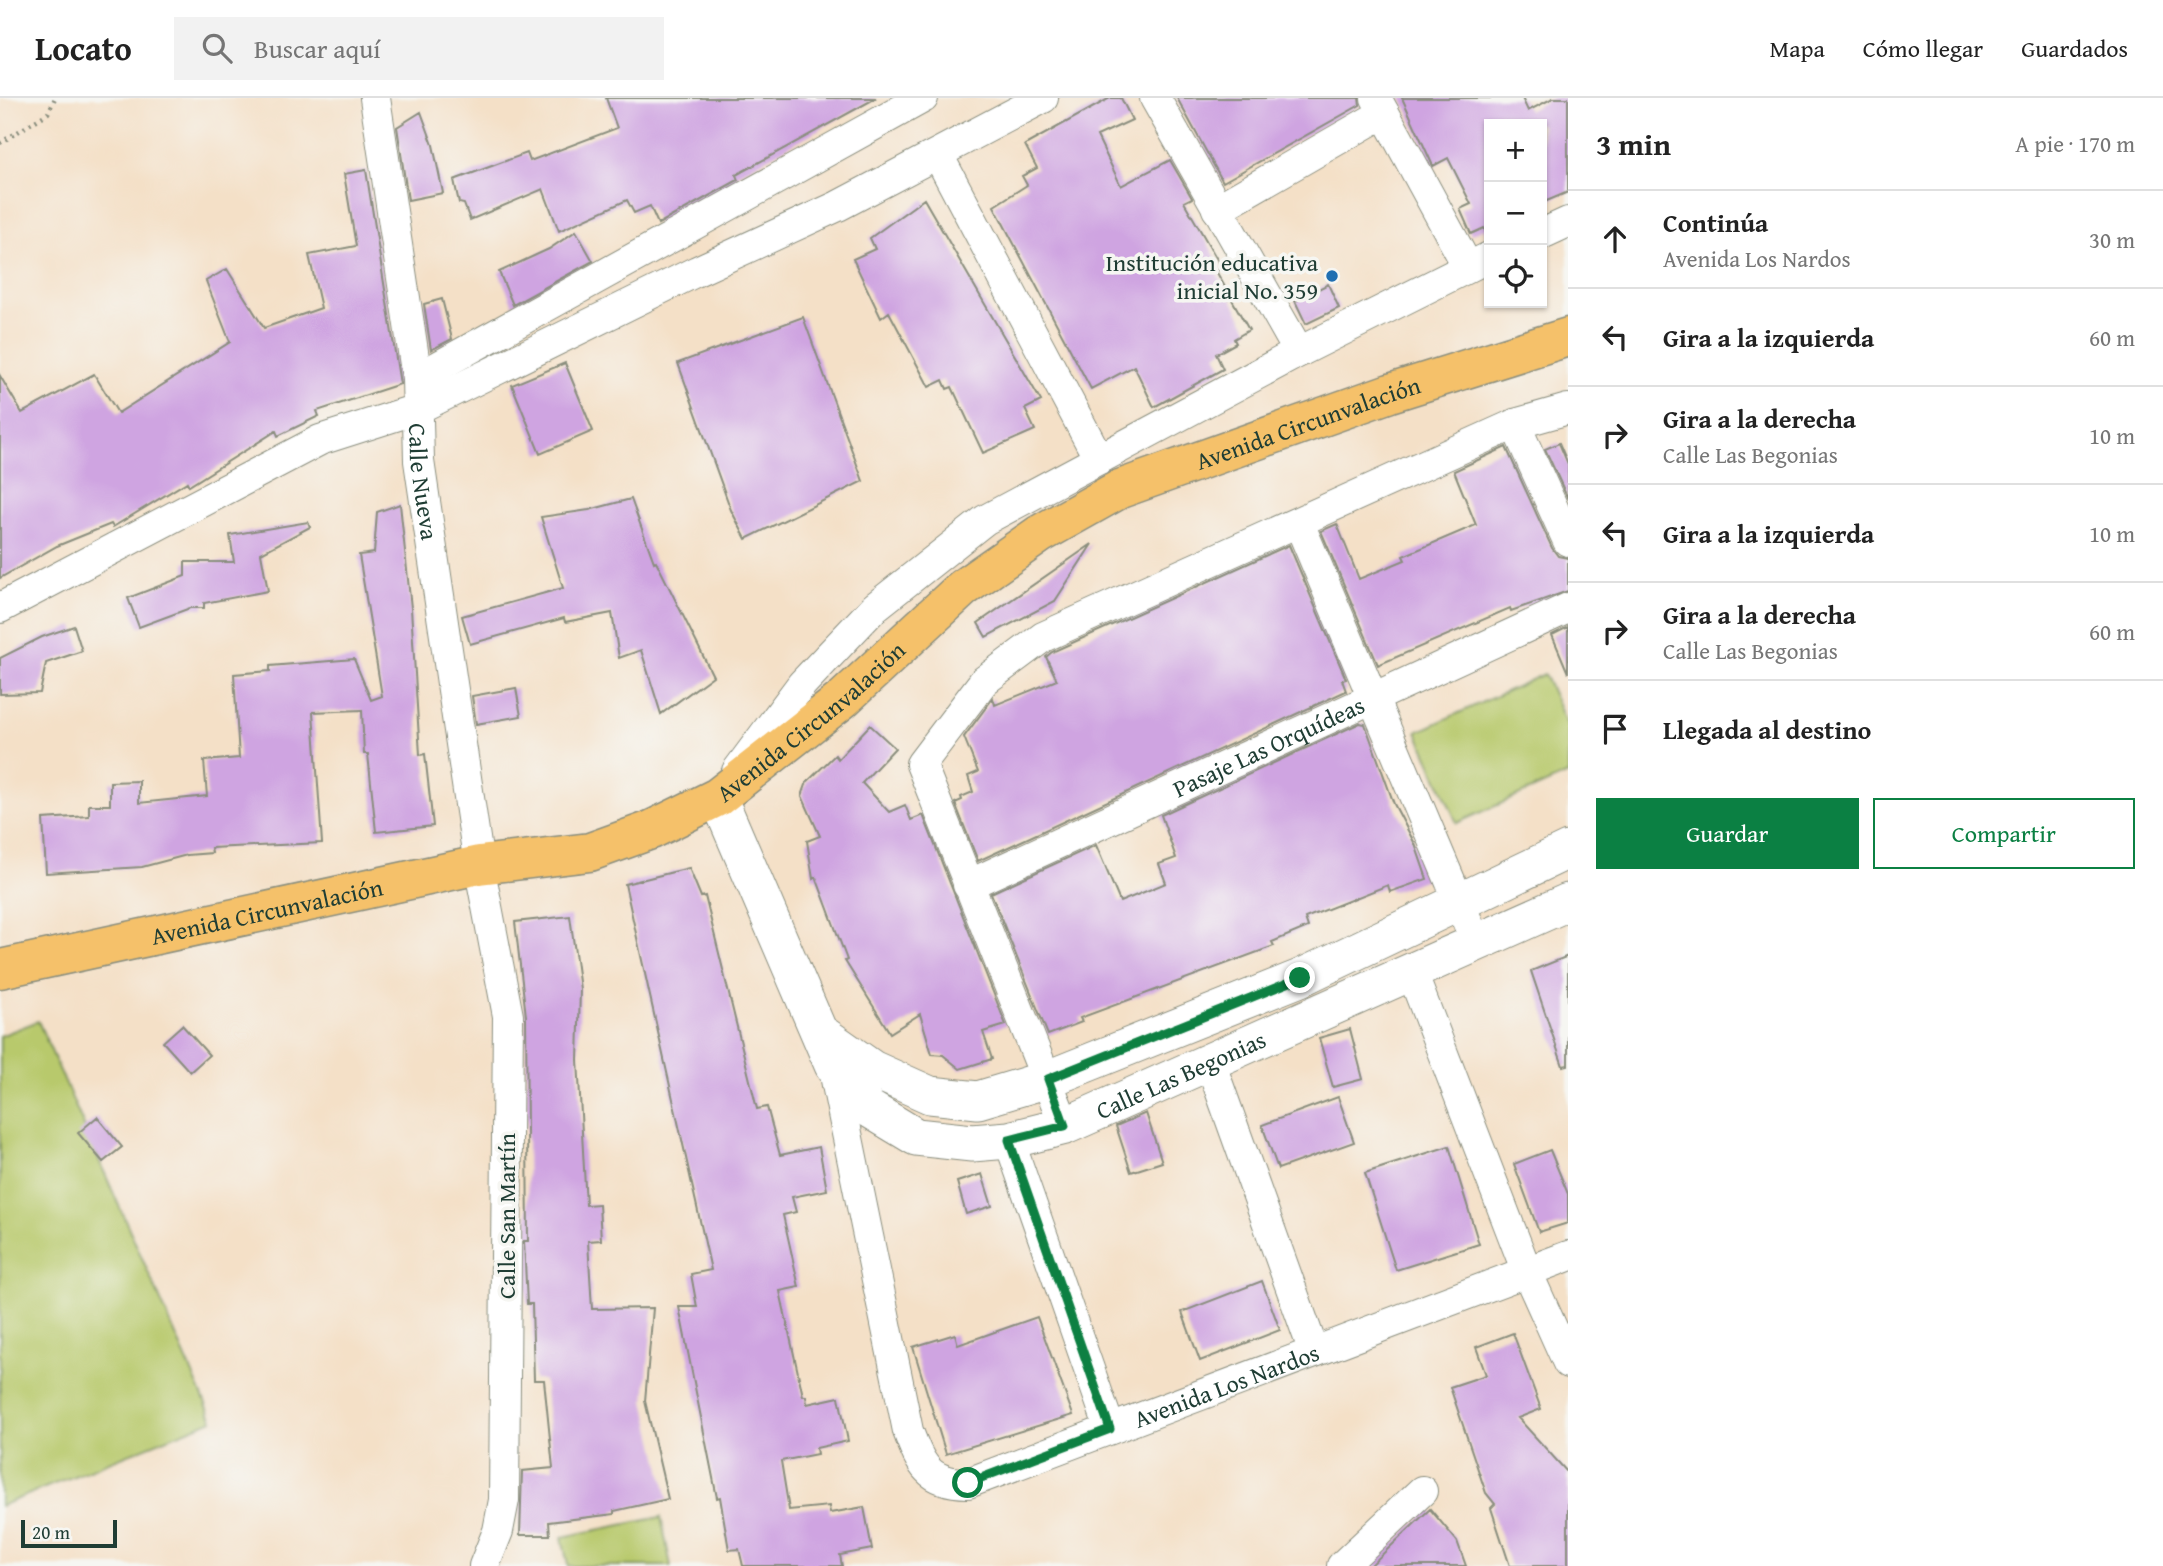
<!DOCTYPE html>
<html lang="es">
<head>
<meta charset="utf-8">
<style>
  body { margin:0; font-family:"Gentium Book Plus",serif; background:#f2f2f2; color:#222 }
  .controls { position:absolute; right:21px; top:21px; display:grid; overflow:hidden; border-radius:0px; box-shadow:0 2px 5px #0004 }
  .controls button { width:63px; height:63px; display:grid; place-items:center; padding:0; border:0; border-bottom:2px solid #e0e0e0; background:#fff; color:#222; font:35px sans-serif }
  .scale { position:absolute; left:21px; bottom:18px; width:96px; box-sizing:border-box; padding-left:7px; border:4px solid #1f3d34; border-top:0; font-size:19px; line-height:24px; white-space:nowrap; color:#1f3d34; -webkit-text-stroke:5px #f6f6f2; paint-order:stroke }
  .stop { position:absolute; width:21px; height:21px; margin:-16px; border:5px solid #0b8043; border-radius:50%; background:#fff }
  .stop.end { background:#0b8043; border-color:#fff; box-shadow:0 2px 7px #0008 }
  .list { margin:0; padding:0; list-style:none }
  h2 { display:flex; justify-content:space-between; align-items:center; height:91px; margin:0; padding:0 28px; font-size:30px }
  h2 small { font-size:23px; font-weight:400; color:#767676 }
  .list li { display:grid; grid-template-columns:46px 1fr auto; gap:21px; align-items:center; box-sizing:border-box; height:98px; padding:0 28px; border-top:2px solid #e0e0e0 }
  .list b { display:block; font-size:26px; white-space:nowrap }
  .list p { margin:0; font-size:23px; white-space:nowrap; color:#767676 }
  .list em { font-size:23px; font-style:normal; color:#767676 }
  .actions { display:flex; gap:14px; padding:21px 28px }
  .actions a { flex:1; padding:16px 0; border:2px solid #0b8043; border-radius:0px; text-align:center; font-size:24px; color:#0b8043 }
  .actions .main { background:#0b8043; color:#fff }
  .icon { flex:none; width:38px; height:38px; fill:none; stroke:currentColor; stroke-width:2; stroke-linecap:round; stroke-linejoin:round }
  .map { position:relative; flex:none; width:1568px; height:1468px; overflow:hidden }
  header { display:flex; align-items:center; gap:42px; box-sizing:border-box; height:98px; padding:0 35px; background:#fff; border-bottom:2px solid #e0e0e0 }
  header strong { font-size:33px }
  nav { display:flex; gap:38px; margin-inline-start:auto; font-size:24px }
  .search { width:490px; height:63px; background:#f2f2f2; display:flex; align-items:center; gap:18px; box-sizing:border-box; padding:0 24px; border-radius:0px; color:#767676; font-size:26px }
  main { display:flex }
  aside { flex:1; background:#fff }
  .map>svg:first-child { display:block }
  .green { fill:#b8c96c; stroke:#6c8350; stroke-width:2 }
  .building { fill:#cfa4e1 }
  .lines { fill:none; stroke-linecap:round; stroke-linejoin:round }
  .minor-casing { stroke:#8a8e7e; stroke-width:32 }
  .tertiary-casing { stroke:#8a8e7e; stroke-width:39 }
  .trunk-casing { stroke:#8a8e7e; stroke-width:41 }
  .path { stroke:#8a8e7e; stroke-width:4.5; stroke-dasharray:2 5; stroke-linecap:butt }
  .minor { stroke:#fff; stroke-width:30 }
  .tertiary { stroke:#fff; stroke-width:37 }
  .trunk { stroke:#f5c16b; stroke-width:38 }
  .route { stroke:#0b8043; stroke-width:9 }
  .poi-dot { fill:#1f6fb2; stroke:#f6f6f2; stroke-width:2.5 }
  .labels { text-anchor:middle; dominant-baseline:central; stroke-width:7; stroke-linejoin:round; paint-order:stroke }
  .poi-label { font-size:24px; fill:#1f3d34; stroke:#f6f6f2; text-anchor:end }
  .street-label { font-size:24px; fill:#1f3d34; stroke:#f6f6f2 }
</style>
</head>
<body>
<header>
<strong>Locato</strong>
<div class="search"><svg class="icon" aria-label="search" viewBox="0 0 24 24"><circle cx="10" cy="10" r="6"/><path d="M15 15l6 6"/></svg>Buscar aquí</div>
<nav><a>Mapa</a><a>Cómo llegar</a><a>Guardados</a></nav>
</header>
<main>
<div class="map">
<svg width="1568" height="1468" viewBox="0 0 1568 1468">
  <rect width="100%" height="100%" fill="#f6f6f2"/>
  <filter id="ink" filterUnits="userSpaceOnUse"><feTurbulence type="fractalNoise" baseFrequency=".0143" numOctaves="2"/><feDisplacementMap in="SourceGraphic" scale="14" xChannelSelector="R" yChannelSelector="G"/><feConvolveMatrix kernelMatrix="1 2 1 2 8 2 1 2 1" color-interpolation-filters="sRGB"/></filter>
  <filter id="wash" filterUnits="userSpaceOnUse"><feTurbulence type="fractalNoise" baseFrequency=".00686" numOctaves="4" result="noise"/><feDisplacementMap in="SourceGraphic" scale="28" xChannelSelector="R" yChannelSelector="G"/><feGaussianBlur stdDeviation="1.57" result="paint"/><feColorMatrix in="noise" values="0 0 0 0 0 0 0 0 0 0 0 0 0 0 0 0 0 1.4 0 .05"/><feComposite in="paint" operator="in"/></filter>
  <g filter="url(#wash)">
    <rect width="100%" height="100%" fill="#f4e0c7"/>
    <path class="green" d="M1544 576 1568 629V676L1457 725 1417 634Z
      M38 923 213 1322 0 1408V938Z
      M661 1419 671 1468H568L562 1439Z"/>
    <g id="blocks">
      <path class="building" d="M606 0H876L736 77 738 82 658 126 650 108 634 115 627 102 559 133 543 91 470 122 464 106 459 105 454 82 527 55 530 63 617 30Z
        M1110 0H1121L1132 22 1097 38 1121 88 1170 62 1192 100 1184 104 1222 170 1216 173 1249 232 1234 241 1236 245 1216 256 1223 271 1154 309 1134 268 1091 291 994 108 1027 87 1022 78 1037 70 1025 47Z
        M1177 0H1359L1360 7 1223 84Z
        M1402 0H1522L1528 13 1553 0H1568V94L1542 105V26H1489V141L1484 130 1471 136 1460 111 1471 106 1448 60 1433 68Z
        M421 14 433 47 443 95 408 102 397 29Z
        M366 72 400 286 317 313 319 318 278 338 276 333 189 388 187 384 113 429 111 426 57 448 0 480V278L22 315 94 276 118 315 230 244 206 183 227 171 264 230 321 210 309 157 356 148 344 76Z
        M924 101 1041 303 1025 311 1035 332 983 355 952 289 947 291 943 282 929 289 889 214 881 220 853 161 875 151 870 140Z
        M576 133 593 163 513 207 499 174 549 151Z
        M1328 186 1339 210 1306 226 1295 203Z
        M442 201 452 241 431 252 424 206Z
        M803 219 863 383 746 441 731 412 678 265Z
        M565 265 593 333 540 356 512 287Z
        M1559 345 1568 366V401L1545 351Z
        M1506 349 1552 450 1558 458 1568 460V493L1511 513 1510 510 1378 567 1321 433 1337 426 1359 481 1405 462 1403 458 1476 427 1454 373Z
        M631 401 654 464 656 463 713 578 661 616 641 552 619 560 612 515 565 524 564 520 470 546 462 518 563 490 541 419 589 412Z
        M400 406 411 510 420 657 425 656 433 728 376 734 368 656H364L362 612 313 614 322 745 211 750 212 755 187 757 142 769 46 775 43 721 89 718V707H110V684L139 683V705L207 698 204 663 239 660 234 576 270 573V568L354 561 371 602 382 598 359 457 374 455 377 414Z
        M308 424 310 429 261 455 268 493 204 505V510H190L139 529 128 500 185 478V464H234L230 437Z
        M1092 446 1055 503 986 539 978 525Z
        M1289 447 1346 581 1342 582 1346 593 978 763 955 705 962 702 961 699 973 694 968 678 978 674 964 639 993 600 995 607 1057 582 1046 559 1052 554Z
        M74 528 82 553 46 565 40 595 0 596V560L42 539Z
        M1568 529V575L1552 537Z
        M516 590 521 618 476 626 472 598Z
        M1360 625 1365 626 1394 706 1415 746 1427 781 1390 794 1388 787 1305 820 1308 829 1272 844 1274 848 1080 920 1082 924 1048 937 991 795 1096 747 1120 804 1166 785 1159 766 1176 760 1161 717Z
        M870 627 895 650 862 685 889 714 905 707 911 722 923 717 1006 927 983 934 992 961 960 971 943 957 932 956 920 916 890 935 845 863 847 862 816 779 813 781 807 743 820 738 802 698 807 684 835 657 838 661Z
        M689 770 701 799 705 798 757 1011 767 1009 780 1057 819 1049 827 1092 792 1099 796 1114 783 1117 799 1189 780 1193 803 1298H806L807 1306 839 1299 848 1343 816 1350 817 1356 781 1363 789 1412 829 1408 830 1415 864 1409 872 1451 840 1457 842 1468H743L739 1451 729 1452 720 1399 717 1400 679 1209H697L691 1176 711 1172 625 786Z
        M570 818 580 891 578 962 586 1107 599 1106 601 1142 588 1143 592 1211 653 1210 645 1303 668 1401 614 1413V1416L549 1424 550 1437H520L522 1373 553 1370 544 1282H534L532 1206H527L524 1143H528L526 918 515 824Z
        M1568 858V967L1563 968 1531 873Z
        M182 927 209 957 190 974 163 944Z
        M1350 931 1363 981 1333 989 1319 940Z
        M1338 999 1354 1044 1278 1071 1262 1027Z
        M1146 1015 1162 1064 1131 1074 1116 1028Z
        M97 1019 122 1049 103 1064 78 1035Z
        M1449 1048 1479 1146 1396 1172 1365 1075Z
        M1550 1052 1568 1096V1125L1539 1134 1514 1066Z
        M982 1076 992 1108 966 1116 957 1084Z
        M1262 1183 1280 1232 1200 1263 1182 1214Z
        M1037 1219 1073 1317 946 1356 913 1249 955 1236 958 1247Z
        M1513 1235 1541 1311 1518 1320 1568 1375V1468H1510L1491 1410 1495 1406 1486 1395 1450 1289 1486 1277 1476 1249Z
        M1430 1411 1457 1443 1466 1468H1370Z"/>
    </g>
  </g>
  <g filter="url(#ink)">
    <use href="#blocks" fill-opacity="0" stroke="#8a8e7e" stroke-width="2"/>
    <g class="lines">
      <g class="minor-casing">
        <g id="minor">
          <path id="s1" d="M375 0 417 280 419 363 479 767 508 918 504 1402 498 1433 484 1468"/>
          <path d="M1155 0 1299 254"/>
          <path d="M1376 0 1468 169"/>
          <path d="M938 57 1099 361"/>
          <path d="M1217 111 1384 15"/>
          <path d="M1542 136 1568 124"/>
          <path d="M417 280 923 0"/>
          <path d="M1515 326 1568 443"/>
          <path d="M1299 425 1476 844"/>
          <path d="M0 510 320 342 417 311 697 173 838 108 1043 0"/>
          <path d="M737 673 802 586 875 509 985 422 1299 254 1489 159"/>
          <path id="s2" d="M968 787 1568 510"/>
          <path d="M1412 875 1527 1174 1568 1265"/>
          <path d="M1210 964 1314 1254"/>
          <path id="s3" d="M833 967 908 1333C921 1367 928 1385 968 1385L1568 1158"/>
          <path d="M1065 1028 921 666 984 583 1043 539 1515 326 1568 311"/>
          <path d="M1009 1042 1110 1331"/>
          <path d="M1342 1468 1422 1393"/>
        </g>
      </g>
      <g class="tertiary-casing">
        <g id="tertiary">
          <path id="s4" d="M718 699 833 967 868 1010 916 1039 972 1045 1009 1042 1065 1028 1568 804"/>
          <path d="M825 938 872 971 930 997 978 1002 1048 981 1300 880 1568 752"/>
        </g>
      </g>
      <g class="trunk-casing">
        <g id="trunk">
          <path id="s5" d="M0 871 479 767 590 754 651 732 718 699 843 601 963 490 1040 436 1120 391 1390 295 1568 239"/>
        </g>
      </g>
      <path class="path" d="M0 45 48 15 55 0"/>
      <use href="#minor" class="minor"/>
      <use href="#tertiary" class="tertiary"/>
      <use href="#trunk" class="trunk"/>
    </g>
  </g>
  <g class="lines" filter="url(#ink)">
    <path class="route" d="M968 1385 1110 1331 1009 1042 1065 1028 1048 981 1300 880"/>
  </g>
  <circle class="poi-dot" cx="1332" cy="178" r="7"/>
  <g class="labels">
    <g class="poi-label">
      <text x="1318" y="164">Institución educativa<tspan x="1318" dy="28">inicial No. 359</tspan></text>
    </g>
    <g class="street-label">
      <text stroke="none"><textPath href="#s5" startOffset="1449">Avenida Circunvalación</textPath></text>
      <text stroke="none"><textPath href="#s1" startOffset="387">Calle Nueva</textPath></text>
      <text stroke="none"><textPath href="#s5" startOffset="861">Avenida Circunvalación</textPath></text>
      <text stroke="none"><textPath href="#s2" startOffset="331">Pasaje Las Orquídeas</textPath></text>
      <text stroke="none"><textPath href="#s5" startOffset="273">Avenida Circunvalación</textPath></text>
      <text stroke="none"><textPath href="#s4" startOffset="681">Calle Las Begonias</textPath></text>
      <text transform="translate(506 1118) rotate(-90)">Calle San Martín</text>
      <text stroke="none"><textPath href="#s3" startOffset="737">Avenida Los Nardos</textPath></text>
    </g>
  </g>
</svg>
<div class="controls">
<button>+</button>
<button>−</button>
<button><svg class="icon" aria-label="locate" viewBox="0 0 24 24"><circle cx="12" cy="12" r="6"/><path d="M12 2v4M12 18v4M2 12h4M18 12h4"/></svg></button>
</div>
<div class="scale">20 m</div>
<div class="stop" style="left:968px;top:1385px"></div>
<div class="stop end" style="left:1300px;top:880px"></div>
</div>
<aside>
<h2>3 min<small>A pie · 170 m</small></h2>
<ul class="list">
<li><svg class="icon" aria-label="ahead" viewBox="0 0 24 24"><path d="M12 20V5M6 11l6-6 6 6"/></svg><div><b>Continúa</b><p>Avenida Los Nardos</p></div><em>30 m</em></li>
<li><svg class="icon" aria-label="left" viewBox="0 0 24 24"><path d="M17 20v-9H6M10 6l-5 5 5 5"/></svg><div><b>Gira a la izquierda</b></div><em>60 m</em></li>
<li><svg class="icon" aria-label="right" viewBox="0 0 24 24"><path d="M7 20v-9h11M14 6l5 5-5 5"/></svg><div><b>Gira a la derecha</b><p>Calle Las Begonias</p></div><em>10 m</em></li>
<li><svg class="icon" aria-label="left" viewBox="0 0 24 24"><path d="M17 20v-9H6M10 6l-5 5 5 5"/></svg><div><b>Gira a la izquierda</b></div><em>10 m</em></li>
<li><svg class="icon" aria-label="right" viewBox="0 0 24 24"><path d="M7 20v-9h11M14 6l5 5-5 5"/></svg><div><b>Gira a la derecha</b><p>Calle Las Begonias</p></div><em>60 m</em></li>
<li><svg class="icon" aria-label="arrive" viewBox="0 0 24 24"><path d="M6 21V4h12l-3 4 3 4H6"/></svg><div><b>Llegada al destino</b></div></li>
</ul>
<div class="actions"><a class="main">Guardar</a><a>Compartir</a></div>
</aside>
</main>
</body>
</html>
